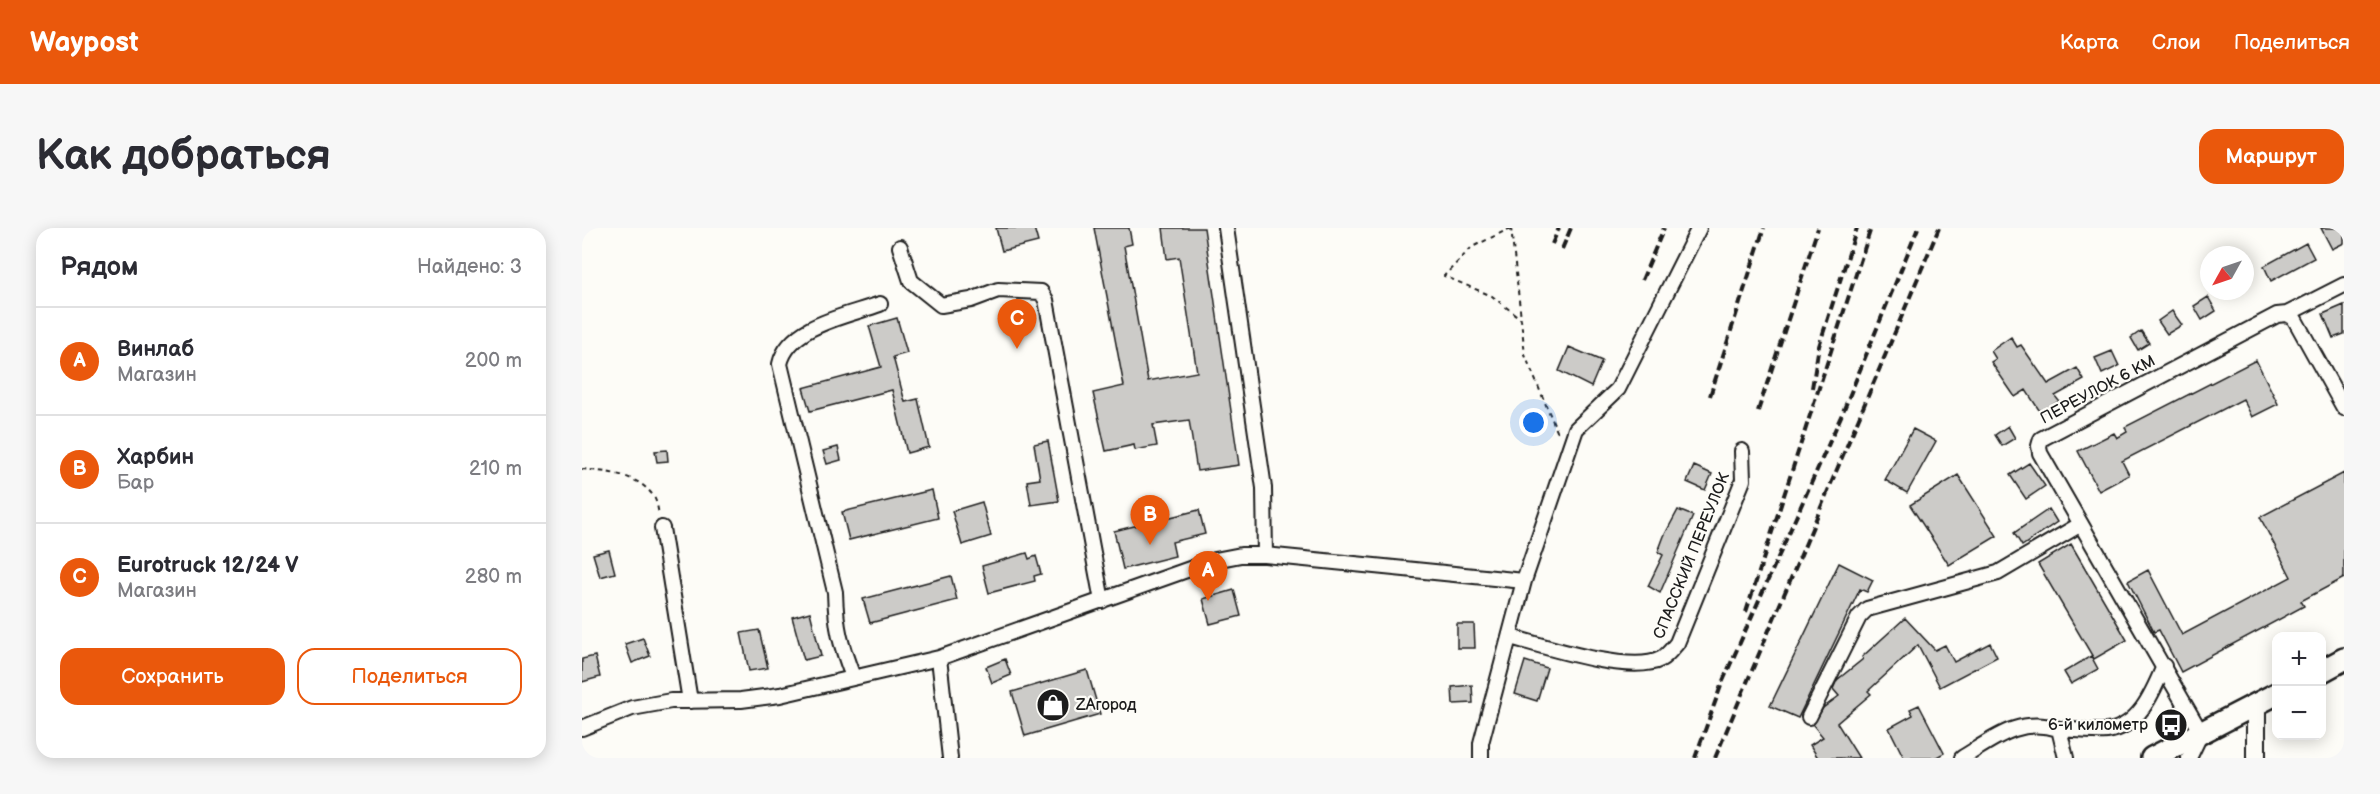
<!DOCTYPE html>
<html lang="ru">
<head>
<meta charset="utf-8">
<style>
  body { margin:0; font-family:"Balsamiq Sans",sans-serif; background:#f7f7f7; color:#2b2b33 }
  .controls { position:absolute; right:18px; bottom:18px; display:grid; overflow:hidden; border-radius:12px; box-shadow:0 3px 15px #0003 }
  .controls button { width:54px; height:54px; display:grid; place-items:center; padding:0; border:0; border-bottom:2px solid #e1e1e2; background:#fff; color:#2b2b33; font:30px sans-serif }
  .compass { position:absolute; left:1618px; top:18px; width:54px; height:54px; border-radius:50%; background:#fff; box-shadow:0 3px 15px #0003; rotate:230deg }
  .you { position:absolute; left:952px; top:195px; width:21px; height:21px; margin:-15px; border:4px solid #fff; border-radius:50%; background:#1a73e8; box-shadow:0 0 0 9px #1a73e833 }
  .badge { display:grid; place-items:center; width:39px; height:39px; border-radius:50%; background:#ea580c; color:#fff; font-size:20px; font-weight:700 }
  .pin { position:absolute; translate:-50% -50px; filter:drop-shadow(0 2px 3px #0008) }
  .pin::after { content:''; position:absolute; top:32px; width:21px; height:18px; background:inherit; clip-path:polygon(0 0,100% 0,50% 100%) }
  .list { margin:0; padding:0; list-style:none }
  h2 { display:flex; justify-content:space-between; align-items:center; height:78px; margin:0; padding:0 24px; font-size:26px }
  h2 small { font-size:20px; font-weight:400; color:#7c7c81 }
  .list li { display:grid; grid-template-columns:39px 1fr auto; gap:18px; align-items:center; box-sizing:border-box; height:108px; padding:0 24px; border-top:2px solid #e1e1e2 }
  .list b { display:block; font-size:22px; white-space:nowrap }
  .list p { margin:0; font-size:20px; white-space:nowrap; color:#7c7c81 }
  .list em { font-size:20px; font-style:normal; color:#7c7c81 }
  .actions { display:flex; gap:12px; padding:18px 24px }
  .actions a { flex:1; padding:14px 0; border:2px solid #ea580c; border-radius:18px; text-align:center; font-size:21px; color:#ea580c }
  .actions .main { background:#ea580c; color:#fff }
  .map { position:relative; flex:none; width:1762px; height:530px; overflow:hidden; border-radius:18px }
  header { display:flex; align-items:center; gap:36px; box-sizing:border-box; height:84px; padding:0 30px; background:#ea580c; color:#fff }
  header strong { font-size:28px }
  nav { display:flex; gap:33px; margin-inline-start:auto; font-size:21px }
  .intro { display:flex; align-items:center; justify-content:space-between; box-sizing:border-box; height:144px; padding:0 36px }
  h1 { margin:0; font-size:42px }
  .button { padding:15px 27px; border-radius:18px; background:#ea580c; color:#fff; font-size:21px; font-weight:700 }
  main { display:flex; gap:36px; padding:0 36px }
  aside { flex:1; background:#fff; border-radius:18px; box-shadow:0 3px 15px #0003 }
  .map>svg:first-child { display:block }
  .building { fill:#cccbc8; stroke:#1c1c1c; stroke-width:1.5 }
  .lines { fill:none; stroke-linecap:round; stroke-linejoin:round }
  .minor-casing { stroke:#1c1c1c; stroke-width:18 }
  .major-casing { stroke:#1c1c1c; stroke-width:22 }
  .highway-casing { stroke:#1c1c1c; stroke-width:26 }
  .path { stroke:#1c1c1c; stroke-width:2; stroke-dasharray:4.5 4.5; stroke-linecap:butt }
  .minor { stroke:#fdfcf7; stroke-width:14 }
  .major { stroke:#fdfcf7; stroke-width:18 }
  .highway { stroke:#fdfcf7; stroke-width:21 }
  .rail { stroke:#1c1c1c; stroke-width:4; stroke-dasharray:9 4.5; stroke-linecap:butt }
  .labels { text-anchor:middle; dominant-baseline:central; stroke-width:4.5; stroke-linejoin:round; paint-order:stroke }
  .street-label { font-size:16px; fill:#1c1c1c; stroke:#fdfcf7 }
  .poi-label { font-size:16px; fill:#1c1c1c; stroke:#fdfcf7; text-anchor:start }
</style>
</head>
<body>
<header>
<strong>Waypost</strong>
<nav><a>Карта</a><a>Слои</a><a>Поделиться</a></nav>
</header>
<div class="intro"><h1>Как добраться</h1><a class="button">Маршрут</a></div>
<main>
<aside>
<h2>Рядом<small>Найдено: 3</small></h2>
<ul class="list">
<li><span class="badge">A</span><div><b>Винлаб</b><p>Магазин</p></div><em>200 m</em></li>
<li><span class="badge">B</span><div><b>Харбин</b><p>Бар</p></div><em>210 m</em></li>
<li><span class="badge">C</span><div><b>Eurotruck 12/24 V</b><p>Магазин</p></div><em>280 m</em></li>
</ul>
<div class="actions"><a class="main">Сохранить</a><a>Поделиться</a></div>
</aside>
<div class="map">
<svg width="1762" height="530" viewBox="0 0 1762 530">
  <rect width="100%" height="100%" fill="#fdfcf7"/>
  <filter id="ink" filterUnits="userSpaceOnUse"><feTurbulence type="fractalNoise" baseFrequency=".0167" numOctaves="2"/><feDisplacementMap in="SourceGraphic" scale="12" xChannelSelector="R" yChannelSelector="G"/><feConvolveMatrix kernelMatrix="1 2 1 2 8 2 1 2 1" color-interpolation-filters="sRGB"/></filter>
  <g filter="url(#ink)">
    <path class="building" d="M414 0H452L456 14 420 23Z
      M512 0H547L550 16 542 18 566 153 615 144 597 29 585 31 581 0H622L657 237 615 243 607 192 571 197 575 218 553 222 552 217 524 223 511 165 542 158Z
      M1739 0H1759L1762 5V15L1750 21Z
      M1724 15 1732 30 1689 53 1682 38Z
      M1626 69 1634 83 1620 92 1612 78Z
      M1762 77V106L1751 110 1741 86Z
      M1590 83 1600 97 1585 106 1576 93Z
      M315 90 325 125 311 129 323 174 336 171 347 219 325 225 310 162 228 183 221 160 299 139 287 98Z
      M1559 103 1567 115 1556 122 1549 110Z
      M1429 109 1435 119 1439 117 1466 156 1495 140 1502 152 1473 168 1477 173 1459 185 1444 162 1433 169 1409 134 1414 131 1409 123Z
      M987 119 1020 133 1009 159 977 143Z
      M1530 123 1537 138 1520 146 1513 130Z
      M1674 132 1696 176 1670 189 1661 171 1540 233 1547 247 1517 263 1496 223 1532 205 1535 210 1545 204 1543 199Z
      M1426 198 1433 210 1420 218 1413 207Z
      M1331 201 1354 213 1325 265 1303 252Z
      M466 213 477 273 449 277 445 253 458 251 452 216Z
      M256 219 259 232 245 236 241 223Z
      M85 222 86 233 75 234 73 223Z
      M1447 235 1463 258 1444 271 1428 247Z
      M1112 238 1130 246 1123 262 1105 254Z
      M1762 245V350L1719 373 1722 378 1599 444 1577 402 1572 404 1546 353 1566 342 1600 407 1709 349 1678 289Z
      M1376 247 1415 308 1367 337 1328 277Z
      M350 262 356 290 267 312 260 284Z
      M400 274 409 308 380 317 370 283Z
      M1467 281 1475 294 1440 318 1432 305Z
      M617 282 623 306 590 314 593 328 541 341 532 303Z
      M1096 282 1111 288 1078 365 1066 358 1081 327 1076 324 1082 308Z
      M1489 316 1545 412 1512 431 1456 336Z
      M27 322 33 345 18 349 11 326Z
      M445 325 447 331 454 328 459 346 452 348 453 353 407 365 400 338Z
      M1257 335 1291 352 1285 364 1278 361 1216 490 1188 478Z
      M369 348 375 372 288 395 281 371Z
      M652 362 659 388 628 396 621 371Z
      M228 384 239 428 222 432 210 389Z
      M1323 390 1353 422 1363 417 1372 434 1408 415 1415 429 1358 459 1336 417 1286 463 1289 466 1255 495 1277 530H1236L1228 517 1241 509 1231 497 1241 480 1257 468 1251 461 1255 452 1281 431 1280 429Z
      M875 396H892L893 420H875Z
      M177 402 186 440 167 443 159 405Z
      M61 410 68 428 50 435 43 416Z
      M13 428 18 449 0 454V431Z
      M1509 428 1516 441 1489 456 1482 444Z
      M423 431 429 447 410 455 404 439Z
      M943 433 965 440 955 473 933 466Z
      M505 442 518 486 443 508 430 464Z
      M890 457 891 475 871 476 870 459Z
      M1337 477 1362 525 1353 530H1322L1307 500 1331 487 1328 481Z"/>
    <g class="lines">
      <g class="minor-casing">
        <path id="minor" d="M644 0 682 260 683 327
          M318 19 329 53 359 77 389 72 416 62 459 64 464 72 520 373
          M1705 86 1712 90 1762 180
          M80 300 108 473
          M929 409C961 418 1049 447 1079 431 1085 428 1090 421 1095 415L1161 252 1160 223
          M271 449C258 415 254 400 253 364L198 136C207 97 265 88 298 76
          M1227 489 1277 389 1285 381 1416 345 1499 296
          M0 500 50 480 89 473 159 472 198 467 357 430
          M1477 501C1493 502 1509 504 1525 503 1557 499 1571 464 1582 438
          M368 530 357 430 633 332 659 327H683L942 353
          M899 530V515L942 353 994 201 1036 161 1117 0
          M1380 530C1413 510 1436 489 1477 501L1484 530
          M1607 530 1619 505 1458 225 1457 218 1459 211 1695 87 1705 86 1762 57"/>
      </g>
      <g class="major-casing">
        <path id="major" d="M1674 477V530"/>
      </g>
      <g class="highway-casing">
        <path id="highway" d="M1740 443 1762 431
          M1570 530 1694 466"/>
      </g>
      <path class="path" d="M929 0 890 19 862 48 910 68 939 91 943 127 977 208
        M929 0 939 90
        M0 241C25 244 57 246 72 269 75 274 76 282 77 287"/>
      <use href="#minor" class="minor"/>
      <use href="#major" class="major"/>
      <use href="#highway" class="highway"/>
      <path class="rail" d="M970 16 977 0
        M980 21 989 0
        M1060 52 1082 0
        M1230 160 1237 118 1275 0
        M1128 168 1182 0
        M1176 183 1236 0
        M1164 384 1289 0
        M1113 530 1140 455 1260 186 1336 0
        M1133 530 1357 0"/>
    </g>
  </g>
  <defs>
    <g id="shop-disc" transform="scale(1.725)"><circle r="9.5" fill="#1c1c1c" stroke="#fdfcf7"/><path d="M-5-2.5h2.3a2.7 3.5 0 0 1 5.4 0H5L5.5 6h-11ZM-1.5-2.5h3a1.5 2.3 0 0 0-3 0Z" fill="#fff"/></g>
    <g id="bus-disc" transform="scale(1.725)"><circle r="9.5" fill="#1c1c1c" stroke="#fdfcf7"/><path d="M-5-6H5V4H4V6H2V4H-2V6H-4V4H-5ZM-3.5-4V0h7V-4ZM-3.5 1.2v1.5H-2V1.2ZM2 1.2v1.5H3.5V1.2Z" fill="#fff"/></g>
  </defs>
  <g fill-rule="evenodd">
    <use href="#shop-disc" x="471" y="477"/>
    <use href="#bus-disc" x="1589" y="497"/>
  </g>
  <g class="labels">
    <g class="street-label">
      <text transform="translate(1516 162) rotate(-28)">ПЕРЕУЛОК 6 КМ</text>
      <text transform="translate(1110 328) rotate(-68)">СПАССКИЙ ПЕРЕУЛОК</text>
    </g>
    <g class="poi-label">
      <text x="494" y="477">ZAгород</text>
      <text x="1566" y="497" text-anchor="end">6-й километр</text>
    </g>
  </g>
</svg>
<div class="controls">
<button>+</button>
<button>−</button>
</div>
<svg class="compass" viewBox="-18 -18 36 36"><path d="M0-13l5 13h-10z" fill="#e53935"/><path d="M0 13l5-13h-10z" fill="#7c7c81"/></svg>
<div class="you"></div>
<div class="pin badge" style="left:626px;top:373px">A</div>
<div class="pin badge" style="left:568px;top:317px">B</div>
<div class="pin badge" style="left:435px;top:121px">C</div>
</div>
</main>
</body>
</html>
